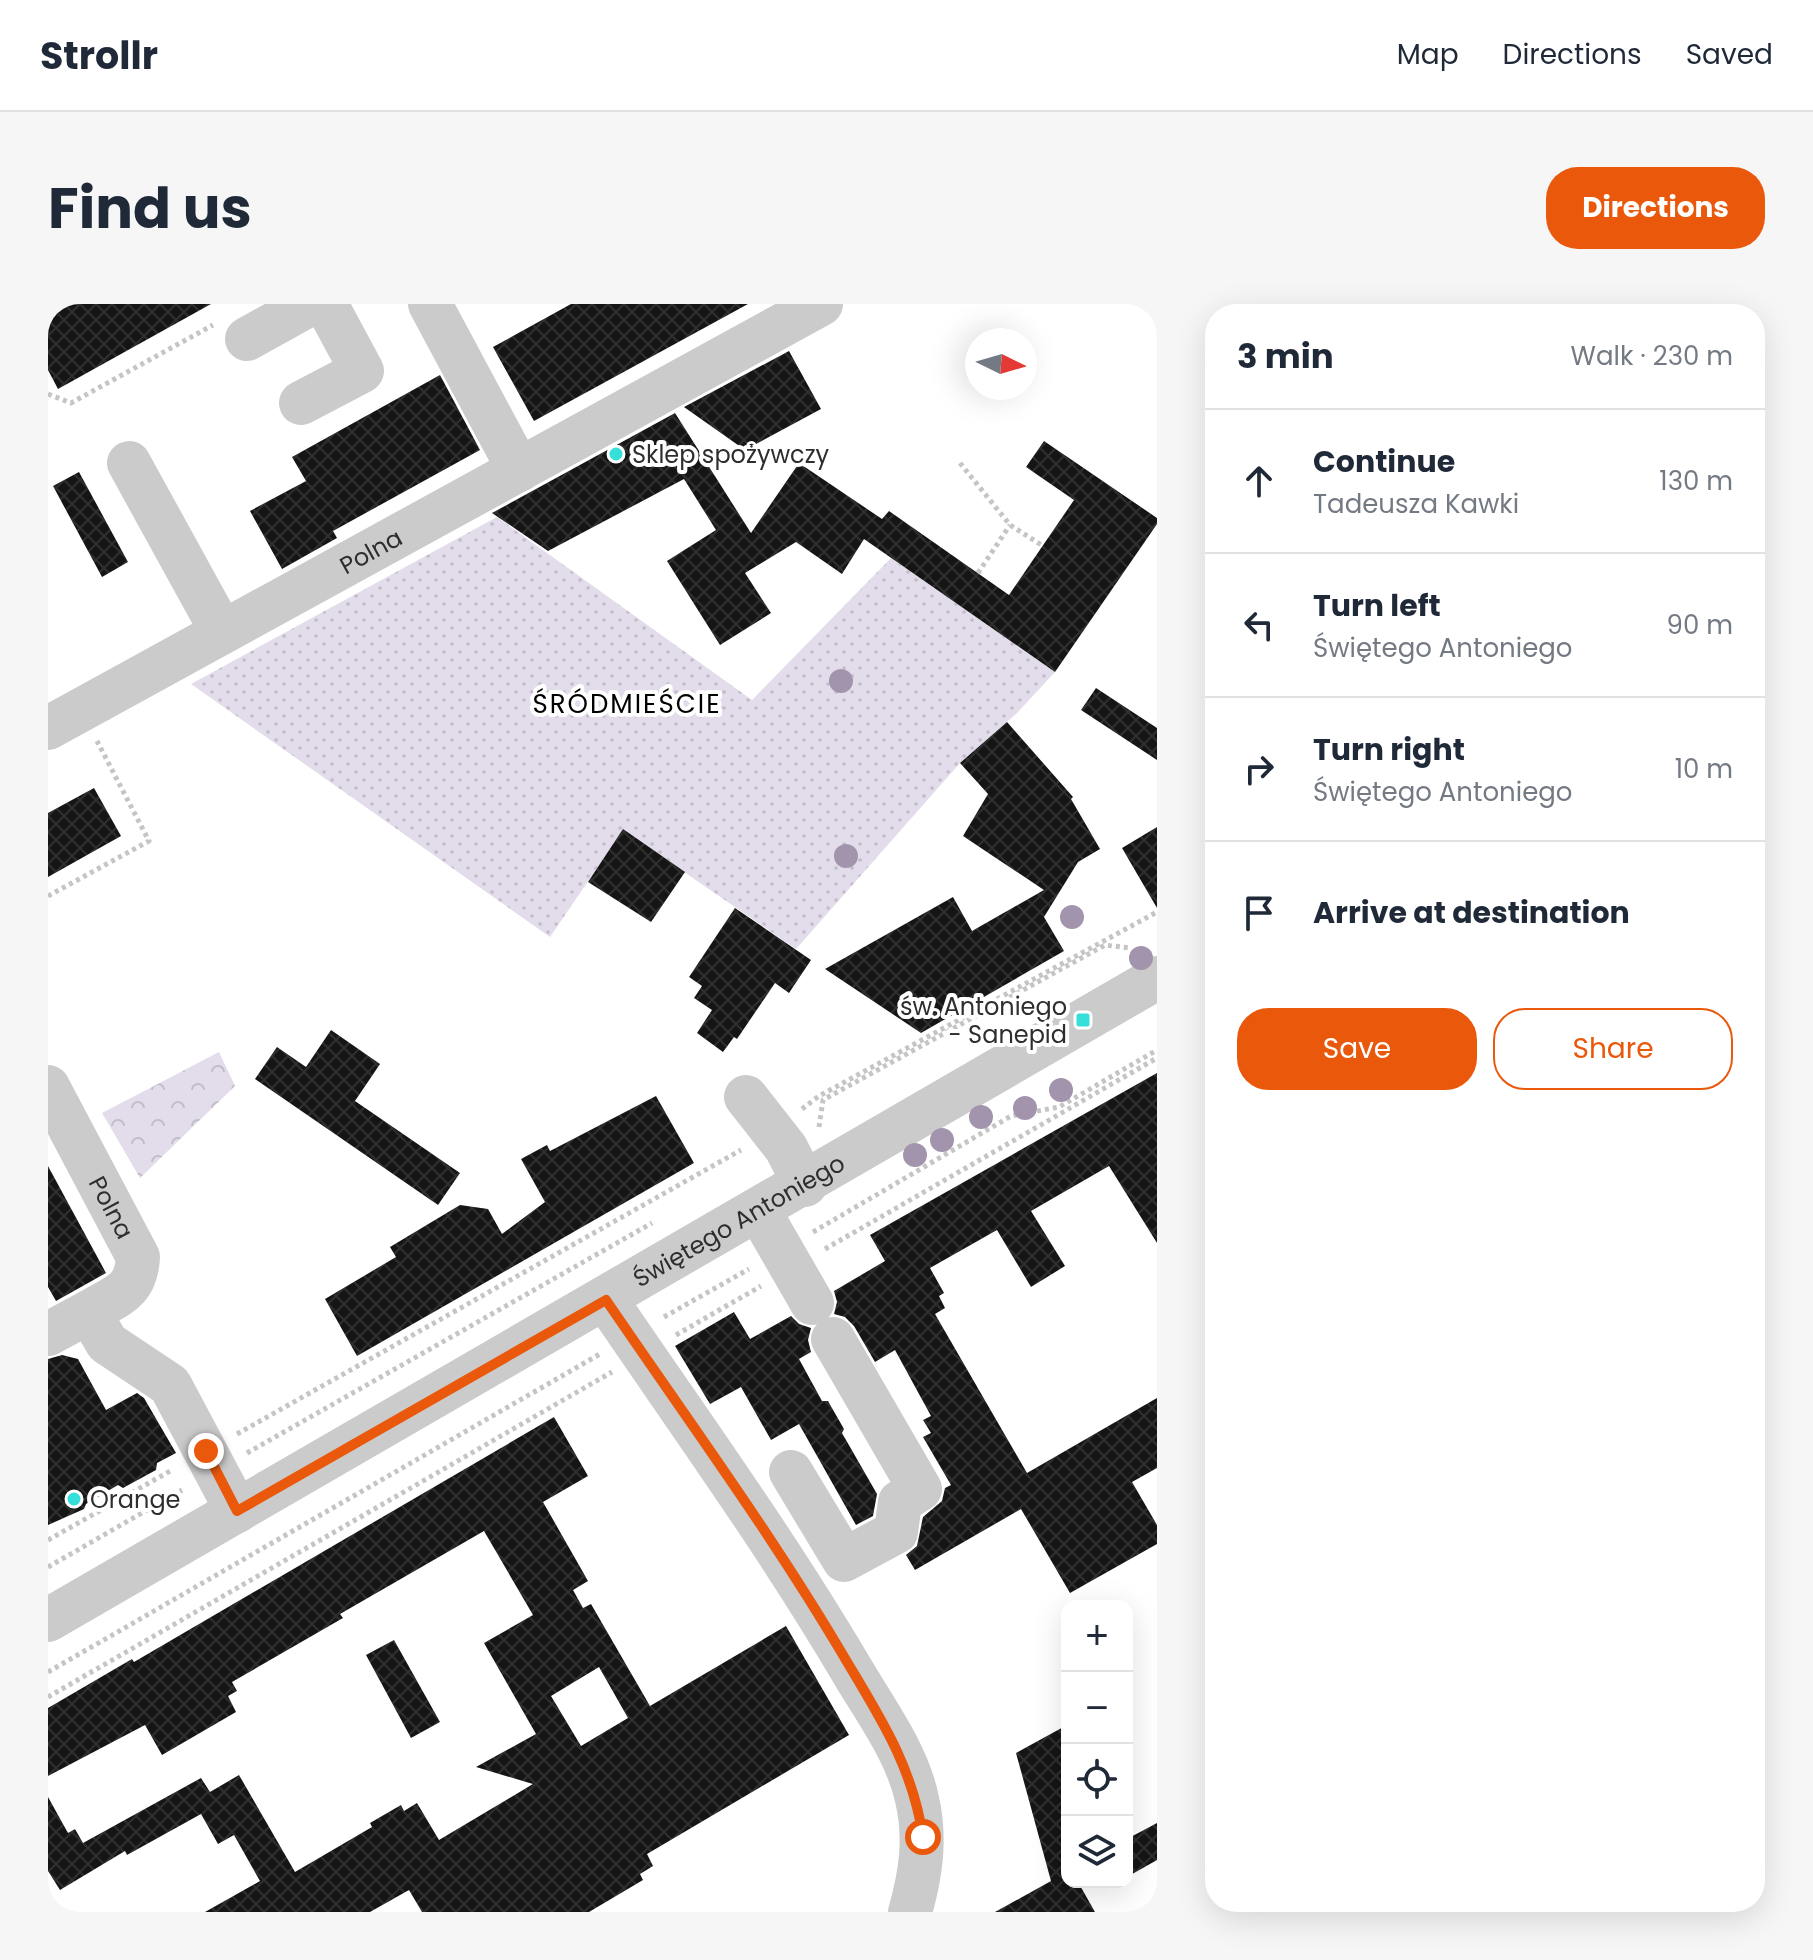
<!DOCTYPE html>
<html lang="en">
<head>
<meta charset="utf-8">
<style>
  body { margin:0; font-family:Poppins,sans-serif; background:#f6f6f7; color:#1f2937 }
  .controls { position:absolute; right:24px; bottom:24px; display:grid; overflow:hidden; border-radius:16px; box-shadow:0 8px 32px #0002 }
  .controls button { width:72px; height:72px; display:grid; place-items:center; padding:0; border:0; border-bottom:2px solid #e0e1e3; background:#fff; color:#1f2937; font:40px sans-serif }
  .compass { position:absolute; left:917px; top:24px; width:72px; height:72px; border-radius:50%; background:#fff; box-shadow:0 8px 32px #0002; rotate:95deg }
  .stop { position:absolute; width:24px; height:24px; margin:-18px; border:6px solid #ea580c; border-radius:50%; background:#fff }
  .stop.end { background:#ea580c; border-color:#fff; box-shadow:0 2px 8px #0008 }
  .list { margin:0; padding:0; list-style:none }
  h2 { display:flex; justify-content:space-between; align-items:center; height:104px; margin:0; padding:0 32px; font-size:34px }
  h2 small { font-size:26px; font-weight:400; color:#747a83 }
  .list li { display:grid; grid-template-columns:52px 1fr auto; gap:24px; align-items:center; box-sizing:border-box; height:144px; padding:0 32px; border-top:2px solid #e0e1e3 }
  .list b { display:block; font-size:30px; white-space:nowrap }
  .list p { margin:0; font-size:26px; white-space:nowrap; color:#747a83 }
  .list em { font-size:26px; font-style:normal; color:#747a83 }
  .actions { display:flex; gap:16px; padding:24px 32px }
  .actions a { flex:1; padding:18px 0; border:2px solid #ea580c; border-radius:32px; text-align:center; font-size:28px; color:#ea580c }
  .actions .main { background:#ea580c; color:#fff }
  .icon { flex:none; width:44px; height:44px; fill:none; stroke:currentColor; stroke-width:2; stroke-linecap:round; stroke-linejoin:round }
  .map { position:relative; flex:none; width:1109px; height:1608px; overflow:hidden; border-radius:32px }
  header { display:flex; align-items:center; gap:48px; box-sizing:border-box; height:112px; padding:0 40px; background:#fff; border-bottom:2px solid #e0e1e3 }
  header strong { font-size:38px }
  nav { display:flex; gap:44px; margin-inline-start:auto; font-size:28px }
  .intro { display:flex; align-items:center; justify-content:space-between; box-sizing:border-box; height:192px; padding:0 48px }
  h1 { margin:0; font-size:56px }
  .button { padding:20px 36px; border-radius:32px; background:#ea580c; color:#fff; font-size:28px; font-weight:700 }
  main { display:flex; gap:48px; padding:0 48px }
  aside { flex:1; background:#fff; border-radius:32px; box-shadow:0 8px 32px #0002 }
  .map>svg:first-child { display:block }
  .grass { fill:url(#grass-dots) }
  .forest { fill:url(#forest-crowns) }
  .building { fill:url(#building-cross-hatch); fill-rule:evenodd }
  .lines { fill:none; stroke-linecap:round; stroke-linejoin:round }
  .path { stroke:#c5c5c5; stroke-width:5; stroke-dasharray:4 4; stroke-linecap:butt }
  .minor { stroke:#cbcbcb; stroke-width:44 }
  .tree { fill:#a294ac }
  .route { stroke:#ea580c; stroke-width:10 }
  .poi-dot { fill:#35dfda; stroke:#fff; stroke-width:3 }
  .labels { text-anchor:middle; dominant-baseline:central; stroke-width:8; stroke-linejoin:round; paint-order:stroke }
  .poi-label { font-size:24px; fill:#2e2e2e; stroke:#fff; text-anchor:start }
  .street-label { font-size:24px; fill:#2e2e2e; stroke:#fff }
  .neighbourhood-label { font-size:26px; letter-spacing:2px; fill:#000; stroke:#fff }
</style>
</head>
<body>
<header>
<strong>Strollr</strong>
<nav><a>Map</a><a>Directions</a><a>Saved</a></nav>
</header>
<div class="intro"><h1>Find us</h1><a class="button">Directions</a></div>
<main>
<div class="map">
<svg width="1109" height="1608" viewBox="0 0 1109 1608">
  <defs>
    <pattern id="grass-dots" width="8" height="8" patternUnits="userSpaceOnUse" patternTransform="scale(2)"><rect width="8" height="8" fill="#e3dceb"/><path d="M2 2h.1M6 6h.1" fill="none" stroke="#c3bdca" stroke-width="1.8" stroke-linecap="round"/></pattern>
    <pattern id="forest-crowns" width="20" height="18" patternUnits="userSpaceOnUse" patternTransform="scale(2)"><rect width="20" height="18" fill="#e3dceb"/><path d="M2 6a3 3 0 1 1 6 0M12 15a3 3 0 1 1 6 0" fill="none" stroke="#c3bdca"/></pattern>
    <pattern id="building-cross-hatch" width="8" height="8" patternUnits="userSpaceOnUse" patternTransform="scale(2)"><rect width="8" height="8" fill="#151515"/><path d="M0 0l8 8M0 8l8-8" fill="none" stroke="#2f2f2f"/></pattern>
  </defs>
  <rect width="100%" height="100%" fill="#fff"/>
  <path class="grass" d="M449 213 704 396 843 254 1007 368 969 409 912 459 748 645 575 526 502 633 143 380Z"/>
  <path class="forest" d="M171 748 187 782 92 874 54 809Z"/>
  <path class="building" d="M0 0H163L10 85 0 66Z
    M523 0H700L486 117 445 43Z
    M741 47 773 105 697 146 636 103Z
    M392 71 432 146 285 227 289 234 234 265 202 207 258 177 244 153Z
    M627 109 703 229 751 159 834 215 841 207 961 291 1026 196 978 163 996 137 1109 214V220L1007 368 816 235 794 270 748 238 697 269 723 309 672 341 619 257 668 226 636 175 500 247 444 209Z
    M31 168 80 258 54 273 5 182Z
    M1048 384 1109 424V456L1033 406Z
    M959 418 1025 493 1023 495 1052 545 1030 558 996 613 1016 647 873 729 777 665 905 593 924 627 996 586 915 532 940 490 912 459Z
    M46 484 73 532 0 573V509Z
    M1109 523V604L1074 544Z
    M575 525 637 568 603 618 540 578Z
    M687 604 763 656 741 689 727 679 689 735 686 733 675 748 649 729 664 706 646 694 654 682 641 673Z
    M283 726 332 760 307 797 412 869 390 901 207 775 229 743 258 763Z
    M1109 769V939L1061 862 983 907 1017 962 983 983 949 926 882 964 896 989 891 992 897 1004 887 1010 979 1169 1109 1094V1164L1084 1178 1109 1221V1240L1022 1289 973 1205 867 1266 858 1251 869 1242 875 1213 894 1197 897 1184 903 1181 875 1133 883 1129 875 1116 883 1112 847 1046 827 1058 806 1022 797 1013 786 1010 789 998 786 987 837 957 822 931Z
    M608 792 646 859 309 1052 277 995 348 953 342 943 412 901 440 905 454 930 497 898 473 855 499 841 502 847Z
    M0 862 58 969 8 997 0 983Z
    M686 1008 702 1035 743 1012 751 1020 763 1024 760 1036 763 1048 751 1055 774 1097H780L796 1125 794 1129 829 1190 825 1212 808 1221 751 1120 723 1136 693 1083 662 1100 627 1042Z
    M14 1051 30 1055 58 1106 89 1089 96 1094 128 1149 109 1159 108 1166 75 1184 70 1181 38 1200 36 1205 0 1221V1055Z
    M506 1113 540 1172 495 1198 540 1277 525 1286 535 1304 543 1300 602 1402 738 1322 801 1431 599 1550 605 1562 592 1570 595 1576 541 1608H374L361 1586 322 1608H157L212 1577 186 1531 170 1540 153 1510 79 1551 77 1547 12 1586 0 1567V1493L20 1529 27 1525 35 1539 153 1474 162 1488 191 1471 247 1568 324 1523 322 1519 353 1501 356 1507 369 1499 391 1536 485 1480 428 1463 488 1430 436 1339 485 1311 436 1227 292 1310 295 1314 184 1378 189 1387 180 1392 188 1408 114 1451 97 1421 0 1472V1404L84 1355 86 1358ZM551 1363 580 1414 533 1442 503 1392Z
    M346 1336 392 1418 363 1434 318 1351Z
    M1019 1421V1578H1030L1047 1608H947L1003 1577 968 1449Z
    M1109 1519V1556L1079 1573V1535Z"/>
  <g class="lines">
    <path class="path" d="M0 90 23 99 165 21
      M912 159 962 221 995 242
      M930 269 962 221
      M0 592 101 537 49 437
      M754 805 771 792 1109 608
      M771 823 775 796 1057 641 1081 644
      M765 928 963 812 1011 803 1109 746
      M777 945 1109 754
      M616 1013 701 965
      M628 1031 713 982
      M189 1130 693 846
      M199 1149 604 919
      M0 1236 124 1166
      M0 1263 134 1186
      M0 1368 552 1050
      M0 1393 564 1068"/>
    <g class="minor">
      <path d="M382 0 471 166"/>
      <path d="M199 35 262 0"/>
      <path d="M253 99 314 67 278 0"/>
      <path d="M81 159 174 328"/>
      <path id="s1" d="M0 424 773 0"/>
      <path id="s2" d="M0 783 90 953C88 989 69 991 41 1008"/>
      <path d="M698 793 738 844 757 881"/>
      <path d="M711 907 764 999"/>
      <path d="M558 996C641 1118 728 1238 803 1365 827 1406 859 1448 869 1495 878 1534 873 1570 862 1608"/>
      <path d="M0 1030 41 1008 59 1039 122 1081 189 1207"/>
      <path d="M743 1168 796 1256 848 1228 852 1198 872 1185 785 1035"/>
      <path id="s3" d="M0 1316 1109 674"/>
    </g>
  </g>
  <g class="tree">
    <circle cx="793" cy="377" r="12"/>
    <circle cx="798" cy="552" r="12"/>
    <circle cx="1024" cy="613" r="12"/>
    <circle cx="1093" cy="654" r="12"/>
    <circle cx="1013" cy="786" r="12"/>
    <circle cx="977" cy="804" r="12"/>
    <circle cx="933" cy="813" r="12"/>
    <circle cx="894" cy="836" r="12"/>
    <circle cx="867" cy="851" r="12"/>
  </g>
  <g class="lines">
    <path class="route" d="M158 1147 189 1207 558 996C637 1112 720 1225 792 1346 829 1409 864 1459 875 1533"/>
  </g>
  <g class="poi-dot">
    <circle cx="568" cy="150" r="8"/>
    <rect x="1027" y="708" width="16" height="16" rx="4"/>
    <circle cx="26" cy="1195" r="8"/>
  </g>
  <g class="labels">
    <g class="poi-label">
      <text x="584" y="150">Sklep spożywczy</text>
      <text x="1019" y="702" text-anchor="end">św. Antoniego<tspan x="1019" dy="28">- Sanepid</tspan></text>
      <text x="42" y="1195">Orange</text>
    </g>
    <g class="street-label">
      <text stroke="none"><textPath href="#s1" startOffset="368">Polna</textPath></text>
      <text stroke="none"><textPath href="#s2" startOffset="136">Polna</textPath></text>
      <text stroke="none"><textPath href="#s3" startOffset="798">Świętego Antoniego</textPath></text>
    </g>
    <g class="neighbourhood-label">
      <text x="579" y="400">ŚRÓDMIEŚCIE</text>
    </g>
  </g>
</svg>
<div class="controls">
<button>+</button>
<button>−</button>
<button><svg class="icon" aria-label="locate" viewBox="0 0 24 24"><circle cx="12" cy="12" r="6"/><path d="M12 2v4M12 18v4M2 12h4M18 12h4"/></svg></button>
<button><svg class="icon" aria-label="layers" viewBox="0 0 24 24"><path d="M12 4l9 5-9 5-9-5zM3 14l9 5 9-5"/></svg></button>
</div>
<svg class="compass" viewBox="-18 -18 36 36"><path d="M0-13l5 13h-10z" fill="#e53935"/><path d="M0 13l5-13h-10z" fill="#747a83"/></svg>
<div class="stop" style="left:875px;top:1533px"></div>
<div class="stop end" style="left:158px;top:1147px"></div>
</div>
<aside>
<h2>3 min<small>Walk · 230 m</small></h2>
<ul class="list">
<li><svg class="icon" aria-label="ahead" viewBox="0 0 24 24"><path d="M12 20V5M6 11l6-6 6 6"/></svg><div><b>Continue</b><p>Tadeusza Kawki</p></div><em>130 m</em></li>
<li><svg class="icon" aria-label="left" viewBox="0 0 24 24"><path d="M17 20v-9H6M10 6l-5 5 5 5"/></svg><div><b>Turn left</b><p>Świętego Antoniego</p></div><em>90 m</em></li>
<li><svg class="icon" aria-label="right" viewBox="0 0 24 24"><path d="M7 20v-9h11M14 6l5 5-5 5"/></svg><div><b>Turn right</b><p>Świętego Antoniego</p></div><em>10 m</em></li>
<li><svg class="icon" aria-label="arrive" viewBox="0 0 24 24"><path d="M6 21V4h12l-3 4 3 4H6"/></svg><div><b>Arrive at destination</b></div></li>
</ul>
<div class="actions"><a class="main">Save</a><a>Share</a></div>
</aside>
</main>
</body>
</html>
